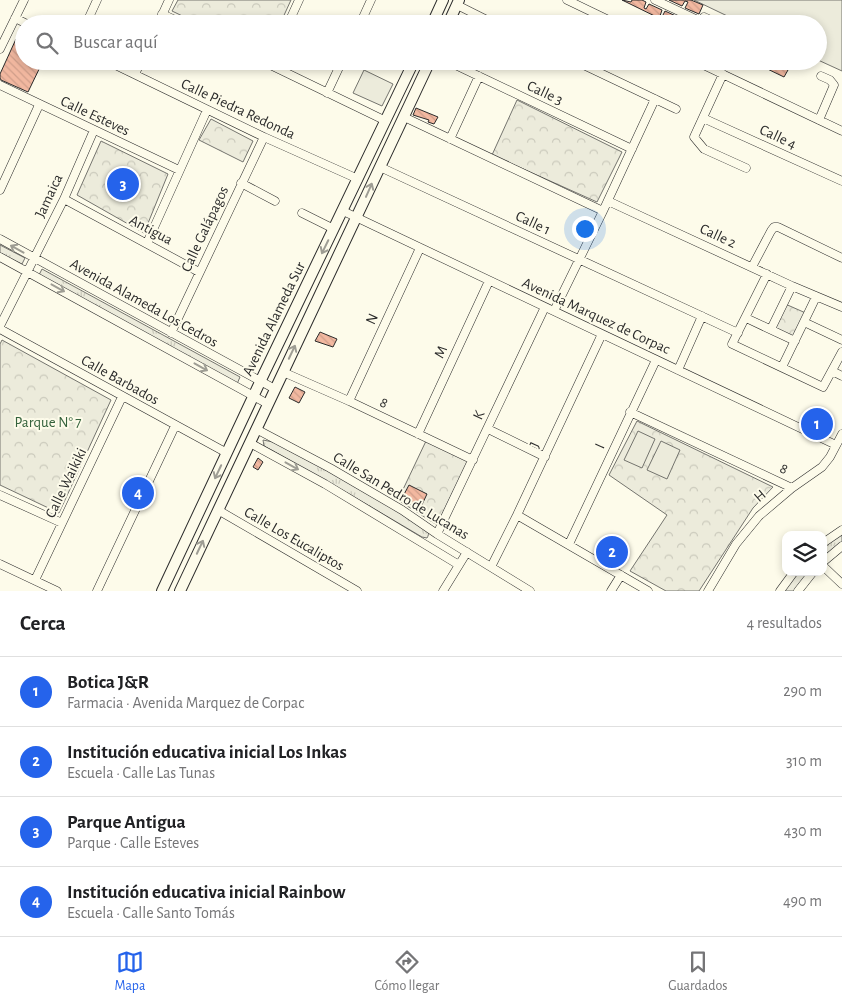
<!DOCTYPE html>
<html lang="es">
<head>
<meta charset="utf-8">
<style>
  body { margin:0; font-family:"Alegreya Sans",sans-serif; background:#f6f6f6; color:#202124 }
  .controls { position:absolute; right:15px; bottom:15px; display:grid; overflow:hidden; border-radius:10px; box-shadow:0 2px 8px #0003 }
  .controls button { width:45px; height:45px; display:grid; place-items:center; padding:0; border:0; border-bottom:1px solid #e0e0e0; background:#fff; color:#202124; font:25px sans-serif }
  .you { position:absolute; left:584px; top:228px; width:18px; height:18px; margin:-12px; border:4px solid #fff; border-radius:50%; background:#1a73e8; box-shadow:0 0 0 8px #1a73e833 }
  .badge { display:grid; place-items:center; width:32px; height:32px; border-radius:50%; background:#2563eb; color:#fff; font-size:16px; font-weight:700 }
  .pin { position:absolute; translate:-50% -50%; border:2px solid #fff; box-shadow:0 1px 5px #0006 }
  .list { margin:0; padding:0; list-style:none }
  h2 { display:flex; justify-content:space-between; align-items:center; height:65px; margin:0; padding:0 20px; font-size:21px }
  h2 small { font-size:16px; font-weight:400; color:#757577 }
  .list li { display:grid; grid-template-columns:32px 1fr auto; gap:15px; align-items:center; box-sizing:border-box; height:70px; padding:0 20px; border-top:1px solid #e0e0e0 }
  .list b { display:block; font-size:19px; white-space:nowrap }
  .list p { margin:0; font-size:16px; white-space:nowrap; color:#757577 }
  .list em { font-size:16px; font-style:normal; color:#757577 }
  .icon { flex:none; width:28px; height:28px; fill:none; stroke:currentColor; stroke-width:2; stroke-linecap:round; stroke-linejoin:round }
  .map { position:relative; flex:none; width:842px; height:591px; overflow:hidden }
  .search { position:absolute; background:#fff; box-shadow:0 2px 8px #0003; left:15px; right:15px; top:15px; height:55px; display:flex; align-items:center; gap:12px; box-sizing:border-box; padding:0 18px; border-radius:28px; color:#757577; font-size:19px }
  .sheet { height:345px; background:#fff }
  nav { display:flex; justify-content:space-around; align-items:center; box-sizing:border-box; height:70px; border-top:1px solid #e0e0e0; background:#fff; font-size:14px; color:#757577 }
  nav a { display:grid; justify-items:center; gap:2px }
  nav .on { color:#2563eb }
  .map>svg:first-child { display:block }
  .grass { fill:url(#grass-tufts); stroke:#74746e }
  .park { fill:url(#park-crowns); stroke:#74746e }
  .garden { fill:#ecebdb; stroke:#74746e }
  .building { fill:url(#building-back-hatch); stroke:#2b2b2b }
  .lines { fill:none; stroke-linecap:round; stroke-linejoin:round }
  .minor-casing { stroke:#2b2b2b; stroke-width:9 }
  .major-casing { stroke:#2b2b2b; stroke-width:12 }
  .minor { stroke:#fdfbea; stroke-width:8 }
  .major { stroke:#fdfbea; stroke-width:10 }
  .oneway { stroke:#9e9d94 }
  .labels { text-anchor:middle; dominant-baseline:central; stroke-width:4; stroke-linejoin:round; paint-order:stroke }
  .street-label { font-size:15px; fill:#2b2b2b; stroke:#fdfbea }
  .park-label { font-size:15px; fill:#34623c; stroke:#fdfbea }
</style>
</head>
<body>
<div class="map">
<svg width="842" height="591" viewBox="0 0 842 591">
  <defs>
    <pattern id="grass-tufts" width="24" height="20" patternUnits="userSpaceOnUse" patternTransform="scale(1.25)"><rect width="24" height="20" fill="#ecebdb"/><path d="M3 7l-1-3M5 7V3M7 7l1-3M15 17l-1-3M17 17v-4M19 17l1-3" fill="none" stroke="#cbcabc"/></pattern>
    <pattern id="park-crowns" width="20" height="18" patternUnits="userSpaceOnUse" patternTransform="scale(1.25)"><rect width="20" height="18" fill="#ecebdb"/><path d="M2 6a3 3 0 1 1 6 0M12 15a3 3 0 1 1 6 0" fill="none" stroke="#cbcabc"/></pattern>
    <pattern id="building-back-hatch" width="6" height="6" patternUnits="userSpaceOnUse" patternTransform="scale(1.25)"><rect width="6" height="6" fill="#f2b8a0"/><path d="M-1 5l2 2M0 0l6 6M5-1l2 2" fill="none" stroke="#d09e8a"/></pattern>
  </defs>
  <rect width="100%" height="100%" fill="#fdfbea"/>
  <path class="grass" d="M0 245 25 258 22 264 0 253Z
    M42 269 240 377 237 384 39 275Z
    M263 440 273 442 347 481 425 528C428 531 430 533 427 538L422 537 344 491 264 446Z
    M842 534V544L823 556V547Z
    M798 572H808L796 591H784Z"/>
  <path class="park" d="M178 0H291L280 24H199L172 11Z
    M517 100 622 152 597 202 492 155Z
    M211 119 253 141 243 162 199 140Z
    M101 141 168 174 144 233 77 195Z
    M783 303 808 314 795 341 771 329Z
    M2 340 111 400 59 513 0 485V344Z
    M637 421 773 487 753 508 699 591H666L630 571 667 515 609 475Z
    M426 441 468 461 437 525 398 500Z"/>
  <path class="garden" d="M694 0H842V71L818 60V24H744Z
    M364 70 393 84 382 106 353 93Z
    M638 431 655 439 642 468 624 460Z
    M661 441 680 450 667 479 647 470Z"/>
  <path class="building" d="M622 0 631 2 632 0H642L646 2 644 8 646 9 649 4 662 10 660 16 662 17 665 11 678 17 675 23 677 24H671Z
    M669 0H691L703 5 699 14 685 8 688 2 685 1 682 6Z
    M681 19 691 24H678Z
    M16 39 24 42V61H43L28 92 1 80 0 78V74Z
    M751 61H770L772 62 769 68 772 69 775 64 788 70 784 77Z
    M416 108 438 117 434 124 428 122 429 120 413 115Z
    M320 332 337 339 333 347 315 341Z
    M295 387 305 392 299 403 289 398Z
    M258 458 263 462 258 470 253 467Z
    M409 485 427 494 420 509 401 500Z"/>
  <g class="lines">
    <g class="minor-casing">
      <path id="minor" d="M567 0 617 24
        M655 0 702 22
        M457 5 495 24
        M162 14 184 24
        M15 18 27 24
        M86 24 97 0
        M158 24 169 0
        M288 24 299 0
        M360 24 371 0
        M701 24 704 17 720 24
        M0 49 24 0
        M107 61 264 137 358 179
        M262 61 386 121
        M447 61 632 149
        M575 61 676 109
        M695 61 842 131
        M135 74 141 61
        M723 74 694 137 704 149 746 168
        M0 85 179 170
        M327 93 342 61
        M404 117 603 211
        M703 118 842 181
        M819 120 834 85 830 80 821 76
        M450 139 479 76
        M380 167 738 333
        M241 183 275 201
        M0 190 39 105
        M64 199 199 272
        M608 201 792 286 842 307
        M343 211 836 445
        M302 213 334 229
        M0 239 275 389
        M147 243 207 110
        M0 257 268 404
        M752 267 771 231 774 227H778L842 258
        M767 274 732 344 823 387 842 352
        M554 311 603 211 655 99
        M746 318 795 341
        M804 322 842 340
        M0 326 64 199 94 130
        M0 329 227 453
        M771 329 792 286
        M171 333 264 137
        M782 367 816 297
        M678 370 702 316
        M832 371 842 376
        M283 372 349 401 473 460
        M349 401 420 248
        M630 412 792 488
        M256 429 330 468 402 510 437 534 530 591
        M488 429 545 457
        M418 434 489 281
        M250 443 325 484 459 565
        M0 495 62 523
        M218 510 357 591
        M517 515 648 591
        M437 534 545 307
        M823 543 842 530
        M569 544 656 360
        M823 562 842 546
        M0 564 57 591
        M823 566 842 584
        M491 567 517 515 602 334
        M35 580 122 397
        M97 591 175 426
        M443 591 467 552
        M611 591 621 575
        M708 591 736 544 759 516 792 488 822 467 830 457 842 434
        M780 591 794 572
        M798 591 813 572"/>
    </g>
    <g class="major-casing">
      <path id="major" d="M432 24 443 0
        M448 24 459 0
        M162 591 260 382 414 61
        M180 591 430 61"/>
    </g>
    <use href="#minor" class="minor"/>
    <use href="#major" class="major"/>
  </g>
  <defs><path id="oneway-shaft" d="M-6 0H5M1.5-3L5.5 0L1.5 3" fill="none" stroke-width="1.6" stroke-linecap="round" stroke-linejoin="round" transform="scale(1.25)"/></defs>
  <g class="oneway">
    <use href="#oneway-shaft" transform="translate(369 190) rotate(-66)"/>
    <use href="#oneway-shaft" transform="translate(325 247) rotate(116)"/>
    <use href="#oneway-shaft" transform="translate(17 249) rotate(-151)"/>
    <use href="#oneway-shaft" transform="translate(58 288) rotate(29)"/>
    <use href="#oneway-shaft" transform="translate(292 352) rotate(-65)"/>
    <use href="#oneway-shaft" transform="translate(201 367) rotate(29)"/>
    <use href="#oneway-shaft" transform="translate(292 466) rotate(29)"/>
    <use href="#oneway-shaft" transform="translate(218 472) rotate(115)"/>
    <use href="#oneway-shaft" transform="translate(200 547) rotate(-65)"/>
  </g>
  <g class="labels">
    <g class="street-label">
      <text transform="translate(545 93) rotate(25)">Calle 3</text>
      <text transform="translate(238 109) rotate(25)">Calle Piedra Redonda</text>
      <text transform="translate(95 116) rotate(25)">Calle Esteves</text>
      <text transform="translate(778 137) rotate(25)">Calle 4</text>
      <text transform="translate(49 196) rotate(-65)">Jamaica</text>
      <text transform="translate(533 223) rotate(25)">Calle 1</text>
      <text transform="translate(205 229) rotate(-65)">Calle Galápagos</text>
      <text transform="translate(151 230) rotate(28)">Antigua</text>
      <text transform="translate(718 236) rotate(25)">Calle 2</text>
      <text transform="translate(144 303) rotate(29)">Avenida Alameda Los Cedros</text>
      <text transform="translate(596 316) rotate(25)">Avenida Marquez de Corpac</text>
      <text transform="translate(274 319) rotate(-64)">Avenida Alameda Sur</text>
      <text transform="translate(372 319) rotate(-65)">N</text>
      <text transform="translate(441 352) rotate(-65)">M</text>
      <text transform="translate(120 380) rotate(29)">Calle Barbados</text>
      <text transform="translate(384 403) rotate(25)">8</text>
      <text transform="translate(479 415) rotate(-65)">K</text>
      <text transform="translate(535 445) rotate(-65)">J</text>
      <text transform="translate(600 446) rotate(-66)">I</text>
      <text transform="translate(784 469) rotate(25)">8</text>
      <text transform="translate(66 483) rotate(-64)">Calle Waikiki</text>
      <text transform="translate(401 496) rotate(31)">Calle San Pedro de Lucanas</text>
      <text transform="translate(760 496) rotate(-40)">H</text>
      <text transform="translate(294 539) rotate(30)">Calle Los Eucaliptos</text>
    </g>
    <g class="park-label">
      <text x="48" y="422">Parque N° 7</text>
    </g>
  </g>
</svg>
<div class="controls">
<button><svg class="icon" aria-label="layers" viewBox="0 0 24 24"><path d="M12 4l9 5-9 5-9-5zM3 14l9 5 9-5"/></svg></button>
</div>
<div class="you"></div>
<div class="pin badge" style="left:817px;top:424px">1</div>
<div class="pin badge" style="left:612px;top:552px">2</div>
<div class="pin badge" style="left:123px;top:184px">3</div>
<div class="pin badge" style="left:138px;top:493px">4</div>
<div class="search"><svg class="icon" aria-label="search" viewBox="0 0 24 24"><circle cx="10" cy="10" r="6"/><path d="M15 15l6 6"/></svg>Buscar aquí</div>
</div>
<section class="sheet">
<h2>Cerca<small>4 resultados</small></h2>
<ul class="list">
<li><span class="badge">1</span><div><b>Botica J&amp;R</b><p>Farmacia · Avenida Marquez de Corpac</p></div><em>290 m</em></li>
<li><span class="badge">2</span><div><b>Institución educativa inicial Los Inkas</b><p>Escuela · Calle Las Tunas</p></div><em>310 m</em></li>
<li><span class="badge">3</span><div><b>Parque Antigua</b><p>Parque · Calle Esteves</p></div><em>430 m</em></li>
<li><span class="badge">4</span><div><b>Institución educativa inicial Rainbow</b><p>Escuela · Calle Santo Tomás</p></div><em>490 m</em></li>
</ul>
</section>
<nav>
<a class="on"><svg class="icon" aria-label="map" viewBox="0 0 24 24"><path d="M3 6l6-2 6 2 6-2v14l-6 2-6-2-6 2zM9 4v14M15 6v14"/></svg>Mapa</a>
<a><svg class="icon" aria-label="directions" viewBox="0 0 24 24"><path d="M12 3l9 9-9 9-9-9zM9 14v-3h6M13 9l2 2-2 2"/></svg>Cómo llegar</a>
<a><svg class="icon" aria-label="saved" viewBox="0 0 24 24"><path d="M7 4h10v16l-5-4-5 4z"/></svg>Guardados</a>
</nav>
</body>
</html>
